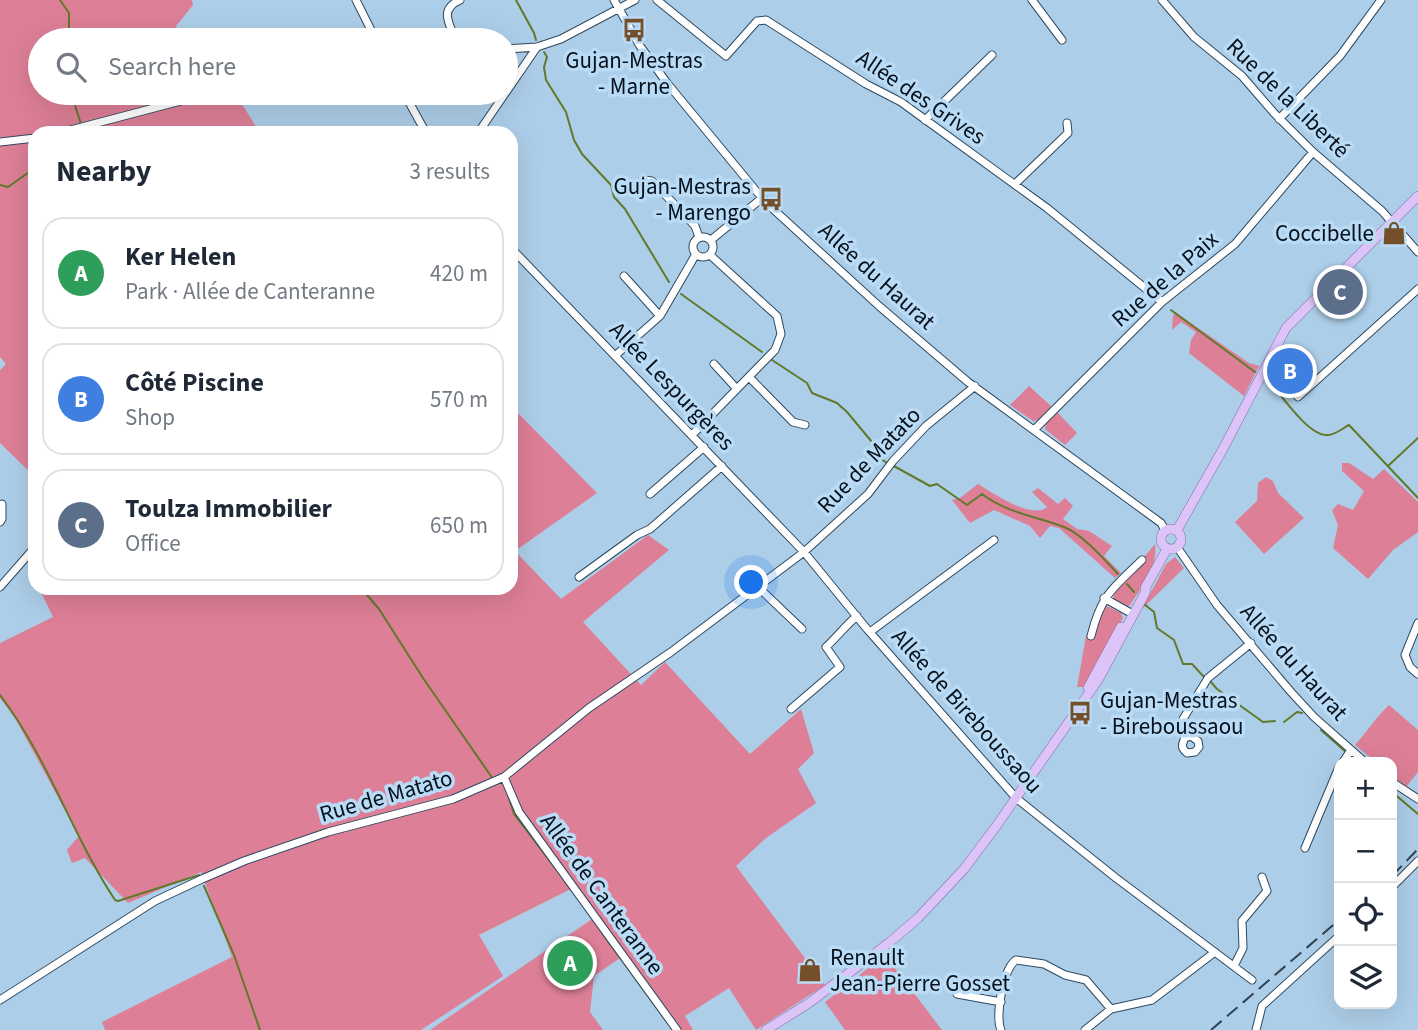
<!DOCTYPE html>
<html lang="en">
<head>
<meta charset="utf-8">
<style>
  body { margin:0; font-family:"Source Sans 3",sans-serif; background:#f6f6f7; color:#1f2937 }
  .controls { position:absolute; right:21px; bottom:21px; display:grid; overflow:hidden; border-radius:14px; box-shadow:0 7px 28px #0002 }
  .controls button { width:63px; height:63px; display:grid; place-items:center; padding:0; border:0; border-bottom:2px solid #e0e1e3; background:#fff; color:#1f2937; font:35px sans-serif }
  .you { position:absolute; left:752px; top:583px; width:24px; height:24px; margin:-18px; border:5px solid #fff; border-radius:50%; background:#1a73e8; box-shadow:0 0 0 10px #1a73e833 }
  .badge { display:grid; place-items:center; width:46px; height:46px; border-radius:50%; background:#744f2a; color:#fff; font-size:23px; font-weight:700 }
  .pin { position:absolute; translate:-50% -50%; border:4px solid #fff; box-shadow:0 2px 7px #0006 }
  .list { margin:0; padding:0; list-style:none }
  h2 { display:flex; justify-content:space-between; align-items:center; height:91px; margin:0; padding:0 28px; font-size:30px }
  h2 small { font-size:23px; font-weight:400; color:#747a83 }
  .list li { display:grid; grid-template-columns:46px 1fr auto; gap:21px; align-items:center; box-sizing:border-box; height:112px; margin:0 14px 14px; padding:0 14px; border:2px solid #e0e1e3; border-radius:21px }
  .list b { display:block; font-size:26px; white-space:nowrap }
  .list p { margin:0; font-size:23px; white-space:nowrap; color:#747a83 }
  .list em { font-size:23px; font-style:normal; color:#747a83 }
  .icon { flex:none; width:38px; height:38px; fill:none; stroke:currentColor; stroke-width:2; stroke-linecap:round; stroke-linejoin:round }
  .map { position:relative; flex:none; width:1418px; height:1030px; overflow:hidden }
  .search { position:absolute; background:#fff; box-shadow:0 7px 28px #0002; left:28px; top:28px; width:490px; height:77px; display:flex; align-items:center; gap:18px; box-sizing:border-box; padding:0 24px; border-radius:38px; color:#747a83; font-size:26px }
  .panel { position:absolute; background:#fff; box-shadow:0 7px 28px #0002; left:28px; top:126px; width:490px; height:469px; border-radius:21px }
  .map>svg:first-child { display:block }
  .green { fill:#dd7f97 }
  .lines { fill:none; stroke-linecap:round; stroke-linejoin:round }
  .stream { stroke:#617929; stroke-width:2 }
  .minor-casing { stroke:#2d4960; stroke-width:9 }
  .major-casing { stroke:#826ca9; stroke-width:10 }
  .minor { stroke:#fff; stroke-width:7 }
  .major { stroke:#dcc4f9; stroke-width:9 }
  .rail { stroke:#324351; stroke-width:2; stroke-dasharray:14 7; stroke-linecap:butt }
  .labels { text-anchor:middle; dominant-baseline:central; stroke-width:7; stroke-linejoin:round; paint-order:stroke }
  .poi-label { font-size:23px; fill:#06111b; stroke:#badbf6; text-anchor:end }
  .street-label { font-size:23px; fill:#06111b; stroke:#badbf6 }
</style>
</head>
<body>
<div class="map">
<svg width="1418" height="1030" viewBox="0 0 1418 1030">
  <rect width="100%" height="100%" fill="#adcee9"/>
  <path class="green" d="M0 0H192L193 5 176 26 181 40H40V93H235L260 133H35V477L0 443V370L6 364 0 357Z
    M1175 312 1249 363 1259 366 1244 396 1189 353 1191 340 1196 332 1181 322 1172 330 1173 316Z
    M1029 386 1051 406 1039 420 1033 421 1010 405Z
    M511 406 597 493 515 551 561 599 648 535 669 550 583 622 641 685 665 662 750 754 801 709 814 753 798 769 816 803 766 838 736 866 825 985 756 1030 729 988 685 1016 693 1030H679L623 956 594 976 590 1012 603 1030H430L595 917 573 888 479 935 503 976 421 1030H105L102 1022 232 957 201 872 128 903 85 858 72 863 67 850 79 836 15 718 0 698V643L53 617 39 588H511Z
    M1057 412 1077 433 1065 445 1045 429 1046 424Z
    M1342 463H1349L1373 479 1384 469 1418 502V532L1393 550 1368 579 1333 548 1338 525 1332 510 1338 504 1353 510 1364 491 1342 471Z
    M1266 477 1273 481 1278 493 1304 518 1264 554 1235 522 1257 501 1258 483Z
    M978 484C993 493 1032 520 1047 507L1032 492 1038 488 1058 504 1065 498 1073 506 1063 519 1077 529 1089 531 1112 546 1104 556 1121 573 1115 578 1059 528 1050 526 1040 538 1030 526 994 510 970 523 952 500 960 498Z
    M1155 544C1158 568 1142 586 1130 605L1126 607 1113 599 1115 592 1144 563 1145 556Z
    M1175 557 1184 568 1142 609 1166 564Z
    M1107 606 1121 613 1123 618 1085 687H1077L1086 636 1095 637 1102 612Z
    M1389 705 1418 730V772L1406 787 1392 775V762H1376L1355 745C1367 732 1376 717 1389 705Z
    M885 955 942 1030H845L825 1002Z"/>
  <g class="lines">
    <path class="stream" d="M60 0 69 13V40
      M516 0 534 33 536 40
      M544 52 547 57 544 67 546 80 566 112 574 140 582 154 611 185 614 197 625 209 669 282
      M71 93 81 124
      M83 131V133
      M0 185 8 187 32 170 35 175
      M681 294 762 352
      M1171 310 1255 372
      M772 360 807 383 812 393 837 403 847 412 872 442 878 457 887 463
      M1273 386C1284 399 1310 437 1328 435 1335 435 1343 428 1349 425L1418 498
      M892 465 930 486 937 484 967 505 982 494C1007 513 1035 516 1064 527 1082 534 1105 560 1118 574
      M1388 466 1418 438
      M1127 584 1134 592
      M361 588 379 609 423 678 493 779
      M1144 604 1154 612 1157 628 1174 640 1183 664H1192L1204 677
      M1211 682 1217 689 1263 722 1275 721
      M0 695C48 758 72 835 115 900L118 901 199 875
      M1284 722 1297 712 1302 713
      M1321 730 1346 752
      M1354 760 1356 762
      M507 792 514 814 556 869
      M1392 792 1418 814
      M204 886 234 955 260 1030
      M602 933 667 1022"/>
    <g class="minor-casing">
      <path id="minor" d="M356 0 376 40
        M614 0 640 46 667 83 757 192 773 209 879 306 968 382 1161 523 1165 530
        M657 0 726 56 757 21 766 20 866 84 901 102 1047 208 1162 302
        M1032 0 1062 40
        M1162 0 1194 37 1242 76 1274 113 1313 152 1382 211 1418 252
        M456 40C449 24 439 9 460 0
        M506 49 537 47 561 39 635 0
        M404 93 426 133
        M1279 119 1340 56 1381 0
        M925 120 992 55
        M59 133 211 93
        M478 133 537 47
        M0 142 35 138
        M642 180 652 181 695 226 699 237
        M1015 184 1068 133 1067 123
        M693 247a10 10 0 1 1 20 0a10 10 0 1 1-20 0Z
        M711 240 762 198
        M511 248 804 552 867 629 1016 798 1116 878 1252 980
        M624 276 660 316
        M616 355 660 316 696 254
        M714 364 737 389
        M749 377 793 422 805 425
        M1298 397 1418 289
        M1035 429 1162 302 1235 244 1313 152
        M692 435 775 350 781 334 777 316 710 255
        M650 494 704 447
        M0 522 2 519V504
        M1177 547 1217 605 1291 692 1314 717 1365 762
        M579 577 637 535 650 529 722 466
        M0 587 35 547
        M759 588 802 629
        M1104 598 1129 612
        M1418 623 1405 655 1410 667 1418 674
        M870 632 994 540
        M1091 636C1101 595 1113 588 1142 560
        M791 709 840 667 826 647C837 637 845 626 857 616
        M1185 738 1191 736 1198 741 1199 747 1195 752 1187 753C1178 745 1185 743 1185 734 1186 730 1183 723 1183 719L1208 678 1251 643
        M1343 762 1351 750
        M504 777 519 812 677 1030
        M1392 782 1418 799
        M1305 848 1339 767
        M1392 887 1418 861
        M1234 966 1243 948 1242 921 1267 891 1262 877
        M957 994 1001 1002
        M0 1000 155 901 202 879 244 861 328 832 453 799 504 777 589 708 671 652 804 552 868 494 893 461 926 426 975 386
        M1001 1030C995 1016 1003 969 1016 960L1044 964 1065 975 1086 980 1111 1009
        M1085 1030 1111 1009 1152 1000 1215 952
        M1256 1030 1262 1006 1339 936"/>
    </g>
    <g class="major-casing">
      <path id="major" d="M1161 539a10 10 0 1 1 20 0a10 10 0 1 1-20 0Z
        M1177 530 1223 449 1286 328 1418 196
        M1145 588 1167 549
        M1088 688 1121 627
        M766 1030 809 1003 890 942 918 918 964 869 997 825 1098 680 1145 593 1147 584"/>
    </g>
    <use href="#minor" class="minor"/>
    <use href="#major" class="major"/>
    <path class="rail" d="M1392 876 1418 849
      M1211 1030 1339 920"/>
  </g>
  <defs>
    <g id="bus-bare" transform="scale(1.89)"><path d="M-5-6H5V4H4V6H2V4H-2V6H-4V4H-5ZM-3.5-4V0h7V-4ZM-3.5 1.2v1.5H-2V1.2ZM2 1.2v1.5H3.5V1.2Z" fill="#744f2a" stroke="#badbf6" stroke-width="2.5" paint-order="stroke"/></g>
    <g id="shop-bare" transform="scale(1.89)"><path d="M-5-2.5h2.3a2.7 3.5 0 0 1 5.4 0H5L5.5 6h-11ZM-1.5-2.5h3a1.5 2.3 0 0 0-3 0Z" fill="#744f2a" stroke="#badbf6" stroke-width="2.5" paint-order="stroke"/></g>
  </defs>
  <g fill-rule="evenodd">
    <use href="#bus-bare" x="634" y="30"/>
    <use href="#bus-bare" x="771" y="199"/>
    <use href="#shop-bare" x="1394" y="233"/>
    <use href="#bus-bare" x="1080" y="713"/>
    <use href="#shop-bare" x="810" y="970"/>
  </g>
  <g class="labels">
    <g class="poi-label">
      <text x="634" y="60" text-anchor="middle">Gujan-Mestras<tspan x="634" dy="26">- Marne</tspan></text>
      <text x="751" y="186">Gujan-Mestras<tspan x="751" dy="26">- Marengo</tspan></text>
      <text x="1374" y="233">Coccibelle</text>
      <text x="1100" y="700" text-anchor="start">Gujan-Mestras<tspan x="1100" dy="26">- Bireboussaou</tspan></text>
      <text x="830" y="957" text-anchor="start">Renault<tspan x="830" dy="26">Jean-Pierre Gosset</tspan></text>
    </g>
    <g class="street-label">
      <text transform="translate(921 97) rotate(34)">Allée des Grives</text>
      <text transform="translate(1288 98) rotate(44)">Rue de la Liberté</text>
      <text transform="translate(877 276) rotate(42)">Allée du Haurat</text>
      <text transform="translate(1165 279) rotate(-41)">Rue de la Paix</text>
      <text transform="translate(672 386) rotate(46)">Allée Lespurgères</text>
      <text transform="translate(869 460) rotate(-46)">Rue de Matato</text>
      <text transform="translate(1294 662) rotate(48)">Allée du Haurat</text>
      <text transform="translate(967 711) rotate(48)">Allée de Bireboussaou</text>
      <text transform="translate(386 796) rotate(-16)">Rue de Matato</text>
      <text transform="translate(602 894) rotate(54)">Allée de Canteranne</text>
    </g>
  </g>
</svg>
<div class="controls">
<button>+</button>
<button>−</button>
<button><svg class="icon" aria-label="locate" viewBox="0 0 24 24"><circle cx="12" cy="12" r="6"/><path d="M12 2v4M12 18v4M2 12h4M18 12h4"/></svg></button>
<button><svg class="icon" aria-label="layers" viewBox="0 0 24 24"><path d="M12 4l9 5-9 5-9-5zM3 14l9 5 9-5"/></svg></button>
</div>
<div class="you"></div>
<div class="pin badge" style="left:570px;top:963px;background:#2e9e5b">A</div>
<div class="pin badge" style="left:1290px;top:371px;background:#3f7fe0">B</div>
<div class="pin badge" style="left:1340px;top:292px;background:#5c6f8a">C</div>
<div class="search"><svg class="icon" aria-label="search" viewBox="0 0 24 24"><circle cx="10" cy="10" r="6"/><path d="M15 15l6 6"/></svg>Search here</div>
<section class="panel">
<h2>Nearby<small>3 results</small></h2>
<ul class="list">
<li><span class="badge" style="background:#2e9e5b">A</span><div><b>Ker Helen</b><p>Park · Allée de Canteranne</p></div><em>420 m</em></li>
<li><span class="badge" style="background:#3f7fe0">B</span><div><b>Côté Piscine</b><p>Shop</p></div><em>570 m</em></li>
<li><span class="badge" style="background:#5c6f8a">C</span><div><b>Toulza Immobilier</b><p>Office</p></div><em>650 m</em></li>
</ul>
</section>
</div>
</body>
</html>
